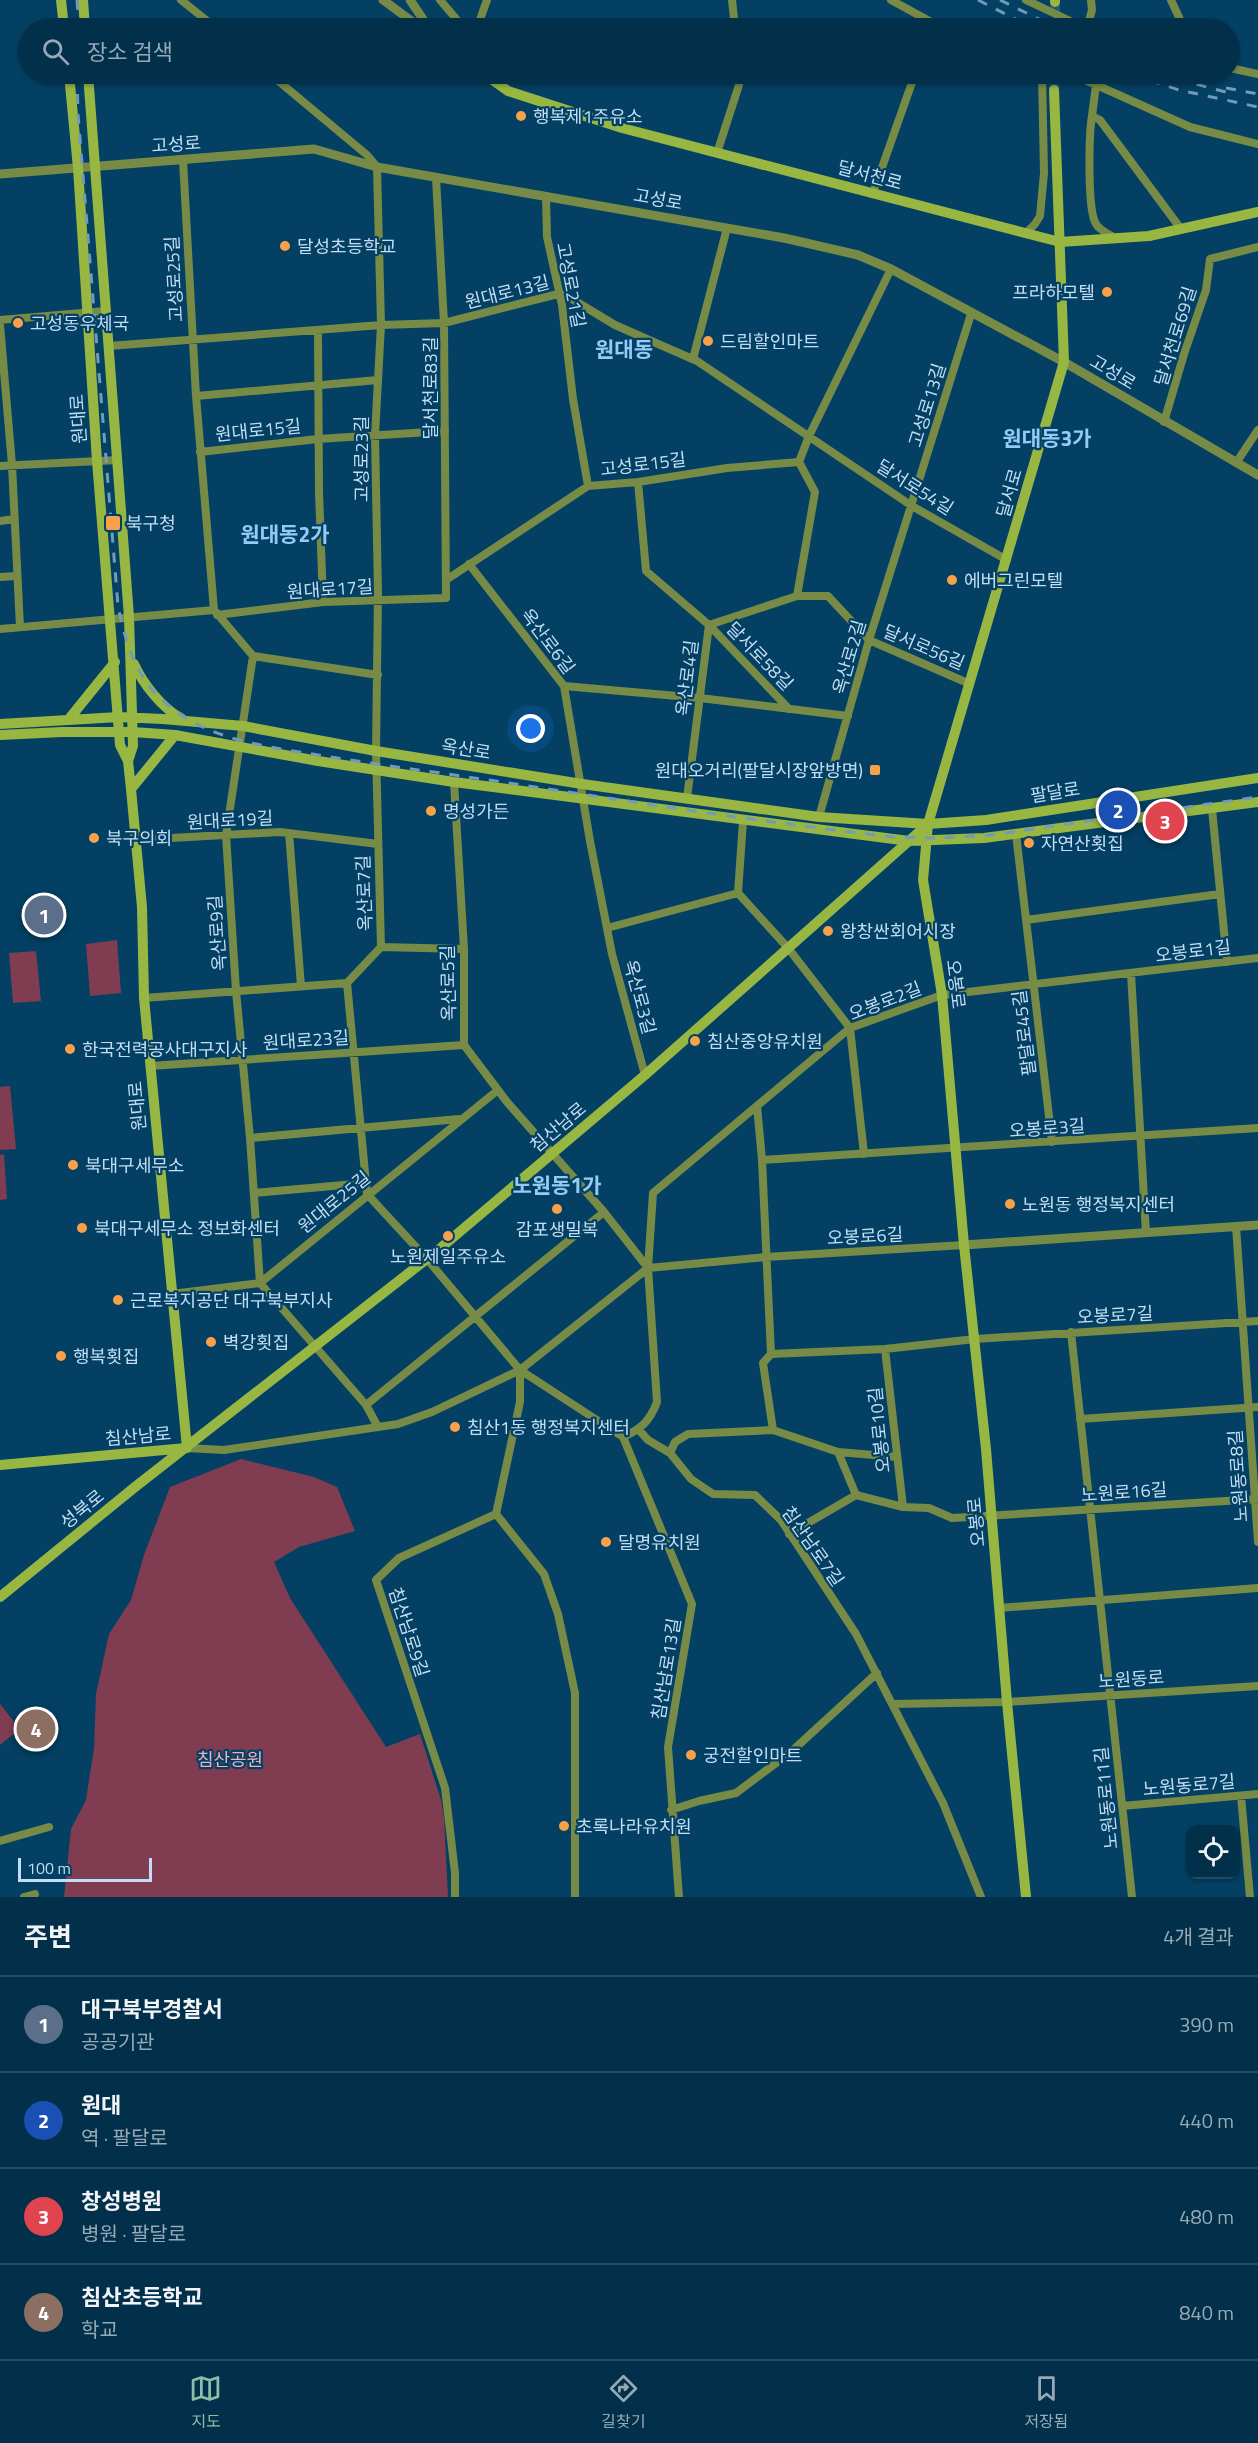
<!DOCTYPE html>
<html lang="ko">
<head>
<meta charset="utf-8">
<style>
  body { margin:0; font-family:"Titillium Web","Noto Sans KR",sans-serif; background:#103c55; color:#f1f3f6 }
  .controls { position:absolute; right:18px; bottom:18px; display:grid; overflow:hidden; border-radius:12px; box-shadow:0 2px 4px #0004 }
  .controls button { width:54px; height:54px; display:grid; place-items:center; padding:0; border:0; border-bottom:2px solid #234b63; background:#02304b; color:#f1f3f6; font:30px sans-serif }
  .scale { position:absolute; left:18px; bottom:15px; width:134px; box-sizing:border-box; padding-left:6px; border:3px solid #c3def4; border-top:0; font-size:16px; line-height:21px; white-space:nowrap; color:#c3def4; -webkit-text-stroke:4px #034064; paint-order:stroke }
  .you { position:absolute; left:531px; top:729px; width:21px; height:21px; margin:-15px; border:4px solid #fff; border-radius:50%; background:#1a73e8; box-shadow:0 0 0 9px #1a73e833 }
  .badge { display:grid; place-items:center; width:39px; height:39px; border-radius:50%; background:#8abfa5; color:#fff; font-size:20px; font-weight:700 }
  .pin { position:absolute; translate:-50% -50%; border:3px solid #fff; box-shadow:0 2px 6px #0006 }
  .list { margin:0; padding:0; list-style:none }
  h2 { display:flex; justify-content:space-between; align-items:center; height:78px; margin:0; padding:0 24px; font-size:26px }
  h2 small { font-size:20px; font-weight:400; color:#96a9b5 }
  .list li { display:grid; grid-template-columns:39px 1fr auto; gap:18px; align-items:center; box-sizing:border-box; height:96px; padding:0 24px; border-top:2px solid #234b63 }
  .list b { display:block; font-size:22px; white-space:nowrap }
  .list p { margin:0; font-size:20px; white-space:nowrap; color:#96a9b5 }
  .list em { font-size:20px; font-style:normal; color:#96a9b5 }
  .icon { flex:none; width:33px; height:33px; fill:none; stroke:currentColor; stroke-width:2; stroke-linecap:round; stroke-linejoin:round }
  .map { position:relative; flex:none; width:1258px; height:1897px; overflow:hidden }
  .search { position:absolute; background:#02304b; box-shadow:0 2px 4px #0004; left:18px; right:18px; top:18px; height:66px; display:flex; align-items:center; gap:15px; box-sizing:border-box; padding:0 21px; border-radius:33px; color:#96a9b5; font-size:22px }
  .sheet { height:462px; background:#02304b }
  nav { display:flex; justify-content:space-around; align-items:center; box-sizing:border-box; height:84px; border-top:2px solid #234b63; background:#02304b; font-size:16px; color:#96a9b5 }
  nav a { display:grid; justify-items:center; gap:3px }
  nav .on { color:#8abfa5 }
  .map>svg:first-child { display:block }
  .green { fill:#803c51 }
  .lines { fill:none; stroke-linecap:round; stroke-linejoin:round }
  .secondary-tunnel { stroke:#20587a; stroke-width:10; stroke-dasharray:10 5; stroke-linecap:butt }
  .minor { stroke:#778b46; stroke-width:8 }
  .tertiary { stroke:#778b46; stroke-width:9 }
  .secondary { stroke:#98b742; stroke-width:10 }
  .rail { stroke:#729bb7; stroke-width:3; stroke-dasharray:10 10; stroke-linecap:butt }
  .poi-dot { fill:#f8a14a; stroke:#034064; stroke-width:2 }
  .labels { text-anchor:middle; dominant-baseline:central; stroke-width:4.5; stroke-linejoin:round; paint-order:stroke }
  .poi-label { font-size:18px; fill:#c3def4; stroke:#034064; text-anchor:start }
  .street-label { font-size:18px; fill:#c3def4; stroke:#034064 }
  .park-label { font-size:18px; fill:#eeb0bf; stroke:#034064 }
  .quarter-label { font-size:21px; font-weight:bold; fill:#94cbf6; stroke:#034064 }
</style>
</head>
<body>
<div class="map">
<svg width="1258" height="1897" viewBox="0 0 1258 1897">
  <rect width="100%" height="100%" fill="#034064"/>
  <path class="green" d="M117 940 121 993 90 996 86 944Z
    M36 951 41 1001 13 1003 9 953Z
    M10 1086 16 1149 0 1150V1087Z
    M4 1154 7 1199 0 1200V1155Z
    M241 1459 314 1477 337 1487 355 1531 299 1547 274 1562 290 1598 386 1747 420 1734 441 1800 444 1817 448 1897H64L71 1829 86 1800 94 1748 96 1694 109 1634 131 1600 144 1555 170 1487Z
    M0 1704 20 1729 0 1745Z"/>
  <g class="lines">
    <path class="secondary-tunnel" d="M1055 28V2
      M1054 90 1055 74"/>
    <path class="minor" d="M181 0 216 28
      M440 0 464 28
      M732 0 735 28
      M891 0 933 23 949 28
      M1026 0 1085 28
      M1171 0 1184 28
      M477 28 487 0
      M1087 28 1092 10 1091 0
      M1230 68 1258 74
      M270 74 367 155 377 167 381 325 375 435 378 594 376 751 381 947 347 983 367 1194 427 1259 520 1370V1402L496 1514 399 1558 376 1580 445 1788 455 1873V1897
      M1072 74 1190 127 1258 144
      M1096 85 1092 116 1100 120 1181 229
      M1092 116C1089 133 1087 210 1096 224 1099 230 1109 234 1115 238
      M717 153 739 85 738 74
      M183 160 196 396 214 610
      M873 193 915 74
      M546 197 547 237 562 305 573 399 588 486
      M1026 233 1035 224 1040 216 1044 173 1042 74
      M0 320 105 311
      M0 325 12 465 20 627
      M318 331 319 492 323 602
      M109 346 381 325 444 323 558 294 567 296 615 325 697 361 912 506 1007 560
      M693 359 727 228
      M196 396 378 380
      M1164 422 1184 354 1206 290 1210 259 1258 247
      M200 452 318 439 445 431
      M799 462 809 436 891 269
      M1236 463 1258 430
      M0 466 118 460
      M638 482 646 571 709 625 789 709
      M0 521 14 519
      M469 564 564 686 590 841 612 954 645 1075
      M0 577 17 576
      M446 580 588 486 638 482 727 468 799 462
      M797 596 815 492 799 462
      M217 615 323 602 446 598 444 323 436 178
      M709 625 797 596H828L869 640 970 684
      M0 629 214 610 253 656 378 675
      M253 656 226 835 236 991 250 1138 260 1283 366 1405 378 1427
      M564 686 700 698 848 716
      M454 782 464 949V1045L507 1102 604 1212 648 1268
      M687 798 709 625
      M1212 809 1227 962
      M819 817 869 640 971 314
      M289 833 301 986
      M1016 834 1052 1142
      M135 840 280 832 378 844
      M738 893 788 948 850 1028 864 1154
      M738 893 743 821
      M1026 920 1220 894
      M607 928 738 893
      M381 947 464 949
      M1131 973 1146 1233
      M144 998 347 983
      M150 1066 464 1045
      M757 1106 762 1160 771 1354 763 1363 773 1430
      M250 1138 459 1119
      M762 1160 1258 1128
      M254 1193 366 1183
      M1236 1226 1258 1542
      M648 1268 766 1257 964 1245
      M172 1294 260 1283 498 1090
      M1071 1332 1132 1897
      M885 1349 903 1507
      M771 1354 885 1349 975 1339 1258 1321
      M520 1370 623 1437 692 1604 668 1747 679 1897
      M366 1405 604 1212
      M1080 1419 1258 1407
      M639 1430 648 1440 670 1453 691 1479 713 1494 755 1495 781 1520 856 1634 943 1803 981 1897
      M623 1437C641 1429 650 1421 657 1402L648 1268 653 1193 850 1028 942 995 1258 958
      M187 1448 224 1450 398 1424 432 1412 520 1370 648 1268
      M838 1452 856 1495
      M670 1453 675 1442 688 1434 773 1430 838 1452 897 1457
      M496 1514 544 1574 558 1614 575 1693V1897
      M789 1534 856 1495 903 1507 929 1508 952 1518 1258 1499
      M999 1608 1258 1588
      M893 1704 1007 1702 1258 1686
      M1241 1796 1250 1897
      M1122 1806 1258 1794
      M671 1810 699 1801 736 1793 792 1751 877 1673
      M0 1841 49 1827
      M24 1897 35 1894"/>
    <path class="tertiary" d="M383 0 421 28
      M410 0 429 28
      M0 174 314 149 377 167 784 238 858 255 891 269 1064 362 1258 475
      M964 1245 1258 1225"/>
    <path class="secondary" d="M61 0 64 28
      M83 0 85 28
      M1055 0V2
      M69 74 78 168 97 461 120 745 128 761 131 789 142 907 144 998 187 1448
      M88 74 129 617 133 746 128 761
      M484 74 508 91 622 128 1060 242 1149 236 1258 212
      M134 664C143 684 162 708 182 719
      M69 719 115 662
      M0 724 119 717 163 719 243 726 376 751 582 784 819 817 928 824 986 820 1258 778
      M0 735 62 732H133L175 735 318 761 454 782 909 841 984 838 1258 802
      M131 789 175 735
      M0 1465 186 1448
      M0 1597 135 1487 437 1251 645 1075 928 824
      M1026 1897 1007 1702 986 1449 964 1245 942 995 923 880 928 824 1064 362 1054 90"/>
    <path class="rail" d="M77 0 79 28
      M978 0 1033 28
      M1000 0 1057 28
      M77 74 78 114 118 606C128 654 141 691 186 718 227 743 277 748 324 756 363 762 402 768 441 773 591 795 742 820 893 837L936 838 990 835 1258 797
      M1131 74 1179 90 1258 107
      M1158 74 1233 94
      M1226 88 1258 94"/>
  </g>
  <g class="poi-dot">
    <circle cx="521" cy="116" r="6"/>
    <circle cx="285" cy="246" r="6"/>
    <circle cx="1107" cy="292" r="6"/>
    <circle cx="18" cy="323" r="6"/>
    <circle cx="708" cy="341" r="6"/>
    <rect x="105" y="515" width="16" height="16" rx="3"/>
    <circle cx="952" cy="580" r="6"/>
    <rect x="869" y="764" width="12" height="12" rx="3"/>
    <circle cx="431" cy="811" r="6"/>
    <circle cx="94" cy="838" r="6"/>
    <circle cx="1029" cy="843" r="6"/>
    <circle cx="828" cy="931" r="6"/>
    <circle cx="695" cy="1041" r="6"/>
    <circle cx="70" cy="1049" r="6"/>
    <circle cx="73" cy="1165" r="6"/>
    <circle cx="1010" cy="1204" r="6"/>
    <circle cx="557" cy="1209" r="6"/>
    <circle cx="82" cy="1228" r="6"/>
    <circle cx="448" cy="1236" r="6"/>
    <circle cx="118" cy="1300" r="6"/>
    <circle cx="211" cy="1342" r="6"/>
    <circle cx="61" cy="1356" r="6"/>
    <circle cx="455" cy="1427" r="6"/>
    <circle cx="606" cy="1542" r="6"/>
    <circle cx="691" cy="1755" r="6"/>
    <circle cx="564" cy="1826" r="6"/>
  </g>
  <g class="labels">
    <g class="poi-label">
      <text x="533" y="116">행복제1주유소</text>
      <text x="297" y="246">달성초등학교</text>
      <text x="1095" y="292" text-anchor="end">프라하모텔</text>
      <text x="30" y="323">고성동우체국</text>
      <text x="720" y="341">드림할인마트</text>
      <text x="126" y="523">북구청</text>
      <text x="964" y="580">에버그린모텔</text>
      <text x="863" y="770" text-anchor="end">원대오거리(팔달시장앞방면)</text>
      <text x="443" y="811">명성가든</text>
      <text x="106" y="838">북구의회</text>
      <text x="1041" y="843">자연산횟집</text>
      <text x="840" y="931">왕창싼회어시장</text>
      <text x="707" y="1041">침산중앙유치원</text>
      <text x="82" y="1049">한국전력공사대구지사</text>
      <text x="85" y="1165">북대구세무소</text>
      <text x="1022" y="1204">노원동 행정복지센터</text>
      <text x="94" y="1228">북대구세무소 정보화센터</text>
      <text x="557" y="1229" text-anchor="middle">감포생밀복</text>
      <text x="448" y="1256" text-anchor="middle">노원제일주유소</text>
      <text x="130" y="1300">근로복지공단 대구북부지사</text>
      <text x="223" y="1342">벽강횟집</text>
      <text x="73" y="1356">행복횟집</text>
      <text x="467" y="1427">침산1동 행정복지센터</text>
      <text x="618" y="1542">달명유치원</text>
      <text x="703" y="1755">궁전할인마트</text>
      <text x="576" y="1826">초록나라유치원</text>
    </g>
    <g class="street-label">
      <text transform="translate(176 144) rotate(-4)">고성로</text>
      <text transform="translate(870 175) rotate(15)">달서천로</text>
      <text transform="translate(658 199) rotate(10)">고성로</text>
      <text transform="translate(174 279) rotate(-93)">고성로25길</text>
      <text transform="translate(571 285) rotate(79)">고성로21길</text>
      <text transform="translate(507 292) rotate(-14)">원대로13길</text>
      <text transform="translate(1175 336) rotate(-73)">달서천로69길</text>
      <text transform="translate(1113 372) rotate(31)">고성로</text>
      <text transform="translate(430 388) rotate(-90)">달서천로83길</text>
      <text transform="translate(927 405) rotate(-73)">고성로13길</text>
      <text transform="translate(78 419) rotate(-94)">원대로</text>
      <text transform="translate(258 430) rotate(-6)">원대로15길</text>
      <text transform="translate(361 459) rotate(-90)">고성로23길</text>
      <text transform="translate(643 464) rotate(-7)">고성로15길</text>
      <text transform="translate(915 487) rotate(32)">달서로54길</text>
      <text transform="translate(1009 493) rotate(-74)">달서로</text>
      <text transform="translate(330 589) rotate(-4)">원대로17길</text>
      <text transform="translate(548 641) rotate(53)">옥산로6길</text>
      <text transform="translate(924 647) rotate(23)">달서로56길</text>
      <text transform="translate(760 656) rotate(46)">달서로58길</text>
      <text transform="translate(849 657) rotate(-74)">옥산로2길</text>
      <text transform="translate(687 678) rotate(-83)">옥산로4길</text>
      <text transform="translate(466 749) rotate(9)">옥산로</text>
      <text transform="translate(1055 792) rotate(-9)">팔달로</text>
      <text transform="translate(230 820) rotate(-3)">원대로19길</text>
      <text transform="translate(364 893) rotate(-92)">옥산로7길</text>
      <text transform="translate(217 933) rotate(-94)">옥산로9길</text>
      <text transform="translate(1193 951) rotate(-7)">오봉로1길</text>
      <text transform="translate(448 983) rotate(-91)">옥산로5길</text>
      <text transform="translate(956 984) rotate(83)">오봉로</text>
      <text transform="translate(640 997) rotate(75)">옥산로3길</text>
      <text transform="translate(885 1001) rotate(-21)">오봉로2길</text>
      <text transform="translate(1024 1033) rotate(-97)">팔달로45길</text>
      <text transform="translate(306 1040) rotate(-4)">원대로23길</text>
      <text transform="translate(137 1106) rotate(-95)">원대로</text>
      <text transform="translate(558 1127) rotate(-40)">침산남로</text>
      <text transform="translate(1047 1128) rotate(-4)">오봉로3길</text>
      <text transform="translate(334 1202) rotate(-39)">원대로25길</text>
      <text transform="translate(865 1236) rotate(-3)">오봉로6길</text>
      <text transform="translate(1115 1315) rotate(-3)">오봉로7길</text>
      <text transform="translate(879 1430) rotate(-96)">오봉로10길</text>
      <text transform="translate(138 1436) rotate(-5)">침산남로</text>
      <text transform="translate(1238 1476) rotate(-94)">노원동로8길</text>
      <text transform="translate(1124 1492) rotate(-4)">노원로16길</text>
      <text transform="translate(82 1509) rotate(-39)">성북로</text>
      <text transform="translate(976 1522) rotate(-95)">오봉로</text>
      <text transform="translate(813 1546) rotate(55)">침산남로7길</text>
      <text transform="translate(409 1632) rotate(72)">침산남로9길</text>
      <text transform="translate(666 1669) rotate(-81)">침산남로13길</text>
      <text transform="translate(1131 1679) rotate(-4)">노원동로</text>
      <text transform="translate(1189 1785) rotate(-5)">노원동로7길</text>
      <text transform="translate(1106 1798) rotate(-96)">노원동로11길</text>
    </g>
    <g class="park-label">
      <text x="230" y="1759">침산공원</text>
    </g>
    <g class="quarter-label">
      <text x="624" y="349">원대동</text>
      <text x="1047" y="438">원대동3가</text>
      <text x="285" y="534">원대동2가</text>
      <text x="557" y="1185">노원동1가</text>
    </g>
  </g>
</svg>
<div class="controls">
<button><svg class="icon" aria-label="locate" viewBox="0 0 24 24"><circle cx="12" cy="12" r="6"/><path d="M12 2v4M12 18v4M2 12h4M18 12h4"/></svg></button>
</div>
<div class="scale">100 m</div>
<div class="you"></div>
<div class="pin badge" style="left:44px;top:915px;background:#5c6f8a">1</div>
<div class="pin badge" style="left:1118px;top:810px;background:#1a4fb4">2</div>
<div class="pin badge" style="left:1165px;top:821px;background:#e0444e">3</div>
<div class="pin badge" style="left:36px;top:1729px;background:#8d6e63">4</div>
<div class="search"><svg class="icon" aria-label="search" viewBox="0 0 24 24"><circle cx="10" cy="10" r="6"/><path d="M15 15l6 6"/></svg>장소 검색</div>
</div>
<section class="sheet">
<h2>주변<small>4개 결과</small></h2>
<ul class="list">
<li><span class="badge" style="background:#5c6f8a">1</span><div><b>대구북부경찰서</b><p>공공기관</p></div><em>390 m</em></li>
<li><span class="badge" style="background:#1a4fb4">2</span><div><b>원대</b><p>역 · 팔달로</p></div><em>440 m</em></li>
<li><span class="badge" style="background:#e0444e">3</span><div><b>창성병원</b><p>병원 · 팔달로</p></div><em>480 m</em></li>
<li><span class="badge" style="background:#8d6e63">4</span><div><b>침산초등학교</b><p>학교</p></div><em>840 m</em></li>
</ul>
</section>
<nav>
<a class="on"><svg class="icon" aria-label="map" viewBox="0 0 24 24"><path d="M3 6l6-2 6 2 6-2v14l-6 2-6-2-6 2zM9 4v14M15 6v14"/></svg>지도</a>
<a><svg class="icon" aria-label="directions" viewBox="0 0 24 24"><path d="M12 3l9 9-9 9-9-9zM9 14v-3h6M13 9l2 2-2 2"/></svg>길찾기</a>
<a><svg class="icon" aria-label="saved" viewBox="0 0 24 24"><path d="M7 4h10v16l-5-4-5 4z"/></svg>저장됨</a>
</nav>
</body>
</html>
